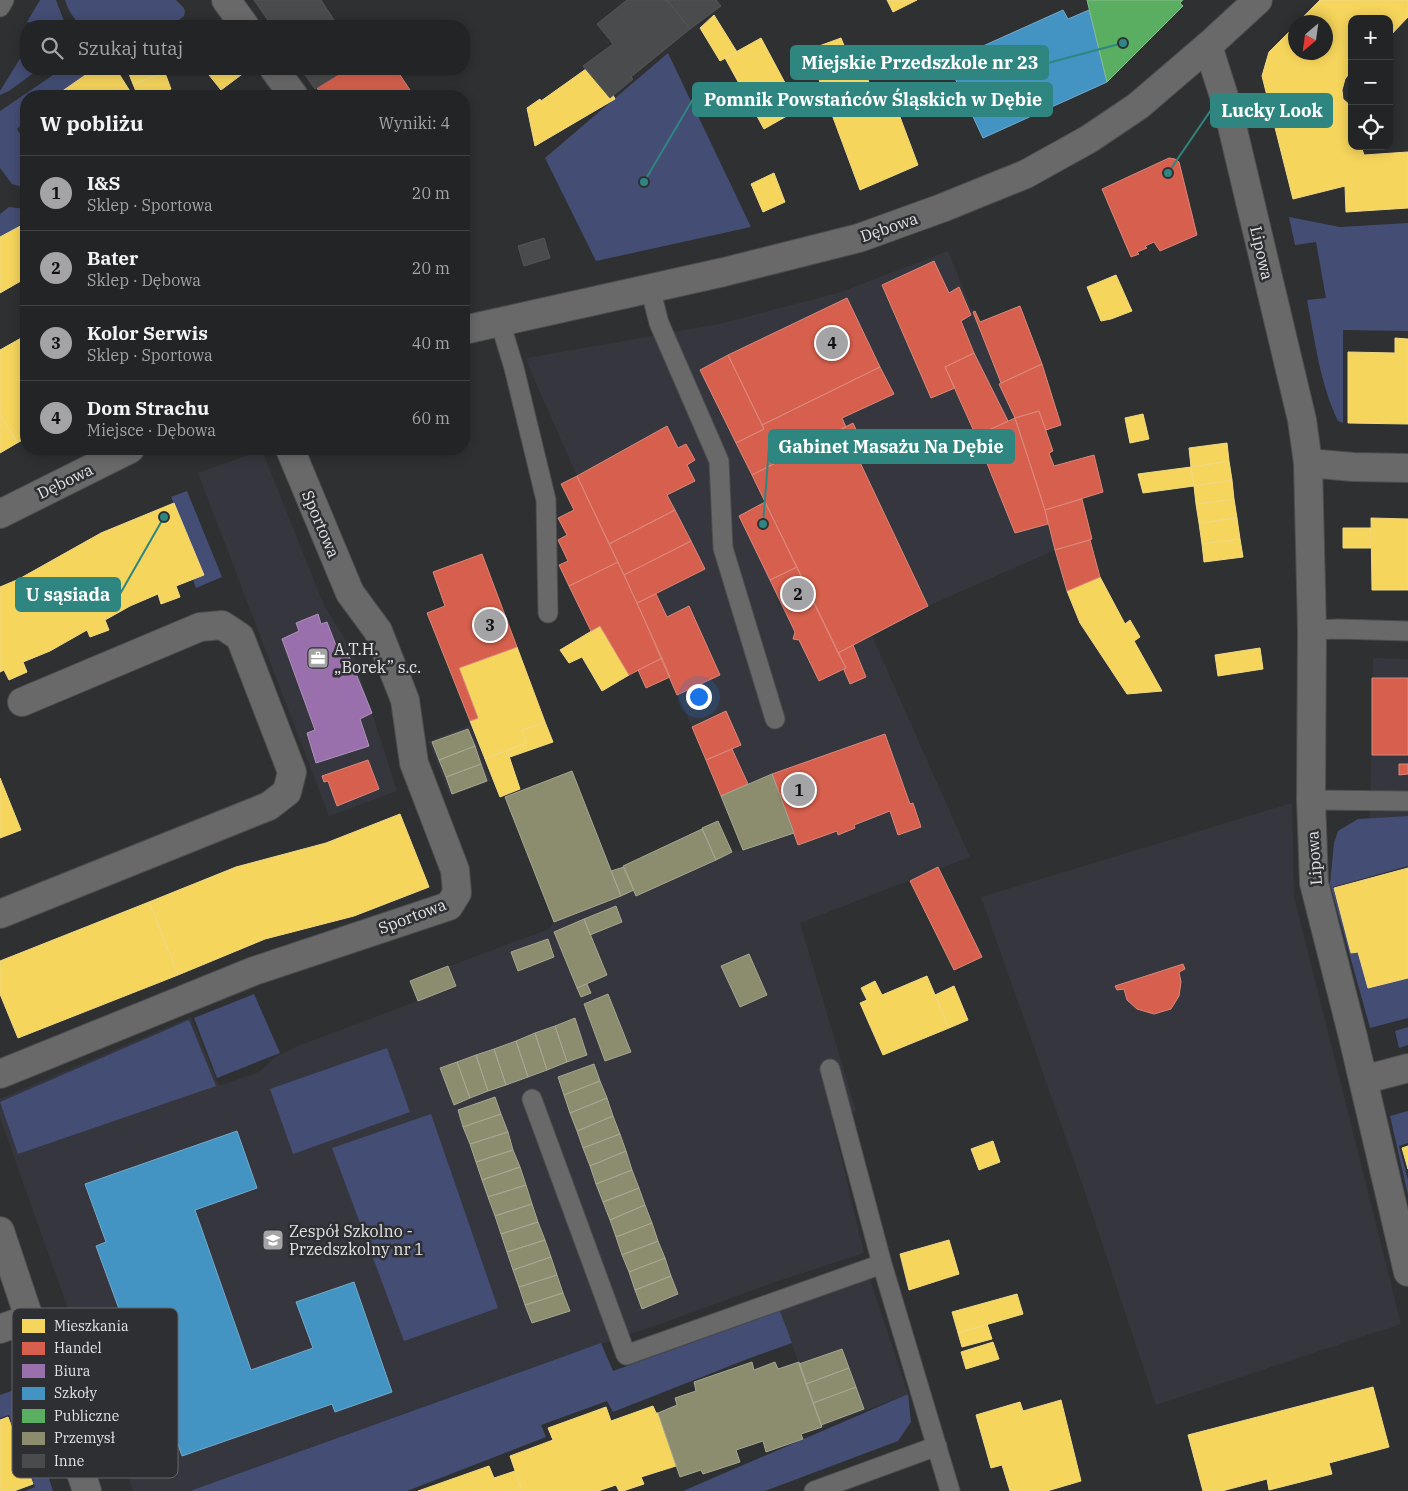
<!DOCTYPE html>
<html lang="pl">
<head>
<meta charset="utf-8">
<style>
  body { margin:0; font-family:"IBM Plex Serif",serif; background:#2b2c2d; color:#f1f3f6 }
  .controls { position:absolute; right:15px; top:15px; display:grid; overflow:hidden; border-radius:10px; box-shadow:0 2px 12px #0003 }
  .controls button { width:45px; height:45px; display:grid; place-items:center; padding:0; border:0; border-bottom:1px solid #404142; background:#232425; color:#f1f3f6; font:25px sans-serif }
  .compass { position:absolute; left:1288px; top:15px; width:45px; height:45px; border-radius:50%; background:#232425; box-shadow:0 2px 12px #0003; rotate:209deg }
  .you { position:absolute; left:698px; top:696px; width:18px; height:18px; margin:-12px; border:4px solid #fff; border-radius:50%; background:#1a73e8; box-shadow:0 0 0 8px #1a73e833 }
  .badge { display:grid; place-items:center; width:32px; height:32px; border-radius:50%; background:#a4a4a6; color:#111; font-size:16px; font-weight:700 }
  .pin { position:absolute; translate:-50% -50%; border:2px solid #fff; box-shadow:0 1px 5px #0006 }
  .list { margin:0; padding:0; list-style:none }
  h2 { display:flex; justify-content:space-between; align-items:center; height:65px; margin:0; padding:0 20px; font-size:21px }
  h2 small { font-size:16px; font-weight:400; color:#a3a4a7 }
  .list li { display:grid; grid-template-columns:32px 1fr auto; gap:15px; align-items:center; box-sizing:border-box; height:75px; padding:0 20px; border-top:1px solid #404142 }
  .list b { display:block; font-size:19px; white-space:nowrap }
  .list p { margin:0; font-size:16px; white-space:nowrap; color:#a3a4a7 }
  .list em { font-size:16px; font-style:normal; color:#a3a4a7 }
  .icon { flex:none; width:28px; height:28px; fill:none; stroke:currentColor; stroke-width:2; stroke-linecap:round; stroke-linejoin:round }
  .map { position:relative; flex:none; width:1408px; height:1491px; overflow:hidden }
  .search { position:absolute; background:#232425; box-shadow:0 2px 12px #0003; left:20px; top:20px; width:450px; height:55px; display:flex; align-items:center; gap:12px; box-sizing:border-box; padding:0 18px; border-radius:20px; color:#a3a4a7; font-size:19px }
  .panel { position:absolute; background:#232425; box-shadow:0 2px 12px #0003; left:20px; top:90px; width:450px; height:365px; border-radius:20px }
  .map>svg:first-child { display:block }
  .built { fill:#36373e }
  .green { fill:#444d74 }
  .homes { fill:#f6d55c; stroke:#f0d985 }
  .shops { fill:#d6604d; stroke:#da877b }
  .offices { fill:#9970ab; stroke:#af92bc }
  .schools { fill:#4393c3; stroke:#73abcd }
  .public { fill:#5aae61; stroke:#83be89 }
  .industry { fill:#8c8c6e; stroke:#a6a692 }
  .building { fill:#4a4b4c; stroke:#545556 }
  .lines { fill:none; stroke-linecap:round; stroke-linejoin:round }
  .service-casing { stroke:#4c4d4e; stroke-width:21 }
  .minor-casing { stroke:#4c4d4e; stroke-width:30 }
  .tertiary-casing { stroke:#4c4d4e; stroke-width:30 }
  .service { stroke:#69696a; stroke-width:19 }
  .minor { stroke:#69696a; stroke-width:28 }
  .tertiary { stroke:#69696a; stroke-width:28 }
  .labels { text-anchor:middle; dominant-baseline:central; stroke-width:5; stroke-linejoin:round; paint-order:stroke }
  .street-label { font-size:16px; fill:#e3e3e5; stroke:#2e2f32 }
  .poi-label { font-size:16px; fill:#e3e3e5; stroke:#2e2f32; text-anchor:start }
  .key { fill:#2e2f32; stroke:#646568; stroke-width:1 }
  .key-label { font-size:14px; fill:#e3e3e5 }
  .leader { fill:none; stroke:#2f8680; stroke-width:2 }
  .callout-dot { fill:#2f8680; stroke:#2e2f32; stroke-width:2 }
  .callout { fill:#2f8680; stroke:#2f8680; stroke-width:2 }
  .callout-label { font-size:18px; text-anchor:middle; font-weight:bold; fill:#fff }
</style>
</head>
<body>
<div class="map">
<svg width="1408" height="1491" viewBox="0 0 1408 1491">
  <rect width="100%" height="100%" fill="#2f3031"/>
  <path class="built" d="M948 251 1015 418 1055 550 928 606 872 636 970 857 800 923 856 1111 832 1119 864 1253 775 1282 655 1326 544 1363 190 1491H133L0 1118V1099L191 1017 219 1086 259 1072 277 1056 298 1046 418 1001 410 981 549 929 554 922 634 890 636 895 732 852 743 850 692 727 577 476 528 365 527 358 719 324 838 293Z
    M262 450 324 605 352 651 397 791 329 816 198 473Z
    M1373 658 1408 659V816L1370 818Z
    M470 725 491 781 450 796 428 741Z
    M1292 803 1294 897 1401 1324 1156 1405 1085 1192 981 897Z
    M870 1279 908 1394 822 1427 780 1311Z"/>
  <path class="green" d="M40 0H56L64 21 67 26H46L27 22Z
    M65 0H176L183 7 185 11 184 16 179 20 150 26H82C74 19 68 11 65 0Z
    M26 49V69H39L9 91 0 95V91Z
    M668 53 751 227 596 261 545 158Z
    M62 69H94L56 96H26V121L17 129 26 144V188L12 184 0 168V111Z
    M9 207 26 209V224L0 239V214Z
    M1289 217 1340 227 1408 223V331L1343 330V423L1338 421C1320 384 1315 341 1307 300L1326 298 1316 242 1295 245Z
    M187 491 222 577 196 588 193 580 204 575 171 497Z
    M1408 816V866L1333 887 1351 953 1358 952 1368 988 1408 978V1018L1370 1028 1330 884 1334 843 1338 831 1358 819Z
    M254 994 280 1053 217 1078 194 1018Z
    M189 1020 216 1086 18 1154 0 1102Z
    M1408 1027V1045L1399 1048 1395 1031Z
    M387 1048 410 1112 293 1154 270 1089Z
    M1408 1111V1143L1399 1146 1408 1180V1195L1390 1116Z
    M431 1114 498 1308 404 1341 332 1148Z
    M780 1311 792 1343 750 1358 613 1412 607 1401 541 1425 546 1437 407 1491H190L601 1343 613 1371Z
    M20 1388V1389L53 1491H25L35 1487 9 1415 0 1418V1395Z
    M908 1394 911 1422 898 1441 765 1491H683Z"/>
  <path class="homes" d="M887 0H917L893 12Z
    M1320 0H1408V17L1389 37V19H1352V70L1345 79 1342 90 1343 99 1351 106 1352 109V146H1361L1364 155 1408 152V208L1346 212 1345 186 1293 199 1262 76 1269 52 1296 25V52H1326V22H1298Z
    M714 15 737 52 720 61 700 28Z
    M761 38 799 109 764 129 725 58Z
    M841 38 855 73 864 69 871 88 861 91 871 116 878 113 876 108 894 101 918 165 860 190 808 50Z
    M94 69H116L133 96H64L61 92Z
    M127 69H164L165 73 133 84Z
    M207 69H242L245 72 221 90 205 70Z
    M586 69 610 98 613 95 615 99 535 146 527 108 540 99 541 101Z
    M165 73 171 89 153 96H138L133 84Z
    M774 173 785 202 763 212 751 184Z
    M26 223V278L0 293V237Z
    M1116 275 1132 311 1111 319 1101 321 1087 287Z
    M23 337 26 342V438L17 443 0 414V350Z
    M1395 338 1408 339V424L1348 423V352L1395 353Z
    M0 414 17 443 0 453Z
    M1143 414 1149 439 1130 443 1125 418Z
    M1227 443 1229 461 1191 467 1189 448Z
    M1229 461 1232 480 1194 486 1191 467Z
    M1191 467 1194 486 1143 493 1138 474Z
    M1232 480 1234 499 1196 504 1194 486Z
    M1234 499 1237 518 1199 523 1196 504Z
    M174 503 204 575 176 586 180 597 161 604 158 594 130 606 105 620 109 630 90 637 87 630 50 651 23 662 27 672 9 680 4 670 0 672V587L19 579 101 533Z
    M1237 518 1240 539 1202 544 1199 523Z
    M1371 518 1408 519V590H1372Z
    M1343 528H1371V548H1343Z
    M1240 539 1243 557 1204 562 1202 544Z
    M1100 577 1125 624 1130 620 1140 637 1134 641 1162 691 1127 694 1080 623 1067 591Z
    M600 626 629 675 602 691 582 657 569 663 560 650Z
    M517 647 545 722 522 730 526 743 485 759 470 721 478 718 459 668Z
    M1260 648 1263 669 1218 676 1215 655Z
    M545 722 553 742 510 757 507 750 526 743 522 730Z
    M507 750 520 789 500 797 485 759Z
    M0 778 21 830 0 838Z
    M400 814 429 887 354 916 265 939 178 975 149 902 236 867 326 843Z
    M1408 868V978L1368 988 1358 952 1351 953 1334 888Z
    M149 902 178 975 18 1038 0 994V961Z
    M927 976 949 1028 883 1055 860 1003 867 1000 861 988 875 981 882 995Z
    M954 986 968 1020 949 1028 935 995Z
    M993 1141 1000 1162 979 1170 971 1149Z
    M1408 1146V1169L1402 1148Z
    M949 1240 959 1274 909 1290 900 1254Z
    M1017 1294 1023 1314 958 1333 952 1312Z
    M987 1324 992 1339 962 1347 958 1333Z
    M993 1342 999 1359 966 1369 961 1352Z
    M1373 1387 1389 1447 1329 1463 1332 1474 1269 1490 1267 1479 1222 1491H1203L1188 1435Z
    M1061 1400 1081 1481 1047 1491H1010L1002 1465 991 1468 976 1415 1020 1402 1023 1411Z
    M653 1406 656 1413H658L676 1466 641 1477 644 1484 623 1491H619L616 1485 598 1491H522L510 1456 553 1440 548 1428 606 1407 611 1421Z
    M8 1417 33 1484 14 1491H0V1420Z
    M489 1466 494 1478 515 1471 522 1491H418Z"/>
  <path class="shops" d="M347 69H396L414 96H323L317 88Z
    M1169 158 1175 159 1179 162 1197 235 1160 251 1154 242 1145 246 1147 248 1137 252 1139 254 1131 257 1102 189Z
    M934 261 949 293 959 287 971 315 961 321 974 353 945 367 955 388 931 398 882 285Z
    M847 298 880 367 762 425 728 355Z
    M1020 306 1042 364 1001 383 973 312 975 311 980 322Z
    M974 353 1008 421 976 436 945 367Z
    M728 355 764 429 736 443 700 370Z
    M1042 364 1061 425 1046 430 1039 411 1015 418 999 384Z
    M880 367 894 394 842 418 846 427 752 475 736 443 764 429 762 425Z
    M1039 411 1053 451 1049 453 1054 466 1094 455 1103 492 1045 510 1015 418Z
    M1015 418 1045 510 1048 524 1015 533 976 436Z
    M853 423 866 451 857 456 928 606 838 653 752 475Z
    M667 426 678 448 686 444 695 460 687 465 695 481 667 495 675 510 609 544 577 476Z
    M577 476 618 562 569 586 559 565 568 561 558 540 567 535 558 518 574 510 561 484Z
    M1082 499 1092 539 1055 550 1045 510Z
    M765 502 797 567 770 580 739 516Z
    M675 510 691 541 624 575 609 544Z
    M1090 540 1100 577 1067 591 1055 550Z
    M691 541 705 569 637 603 624 575Z
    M482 554 517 647 459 668 478 718 470 721 427 613 445 606 433 572Z
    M618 562 662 658 629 675 600 626 591 631 569 586Z
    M797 567 846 668 819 681 799 640 793 639 795 632 770 580Z
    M656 594 667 617 689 606 720 675 677 695 637 603Z
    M853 645 866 677 850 684 844 670 846 668 838 653Z
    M662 658 670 677 646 688 638 670Z
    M1372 678H1408V755H1372Z
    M726 711 741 745 706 760 692 727Z
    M885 734 910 804 913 803 921 827 898 835 890 811 854 825 855 828 838 835 837 831 798 845 772 774Z
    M732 749 748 784 721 796 706 760Z
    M368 760 379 789 337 806 328 781 324 782 322 776Z
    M1399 764H1408V774L1399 775Z
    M938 867 982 957 954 970 910 881Z
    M1183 964 1185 969 1179 972 1181 982 1179 996 1171 1009 1154 1014 1137 1009 1127 1000 1124 989 1117 990 1115 986Z"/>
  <path class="offices" d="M318 614 321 624 327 622 340 656 348 654 372 713 360 719 369 746 316 763 307 733 315 730 282 639 299 631 296 623Z"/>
  <path class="schools" d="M1063 10 1068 19 1089 10 1107 82 983 138 952 72 977 61 972 51Z
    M237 1131 257 1188 195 1210 251 1370 313 1348 296 1302 354 1282 392 1392 335 1412 332 1404 182 1456 156 1381 146 1383 96 1246 106 1242 85 1184Z"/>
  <path class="public" d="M1087 0H1183L1180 3 1183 6 1107 82Z"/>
  <path class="industry" d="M468 729 475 746 439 760 432 742Z
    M475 746 481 764 446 777 439 760Z
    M481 764 487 781 452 794 446 777Z
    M572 771 621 896 554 922 505 797Z
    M772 774 794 833 743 850 721 796Z
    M718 821 732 852 716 860 702 828Z
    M702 829 716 860 636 896 623 866Z
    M624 867 634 890 621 896 611 871Z
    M616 906 622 922 590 935 584 919Z
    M584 919 607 975 577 988 554 932Z
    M548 939 554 957 518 971 511 952Z
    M749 954 767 995 740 1007 721 966Z
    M448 966 456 986 418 1001 410 981Z
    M587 984 591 993 581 997 577 988Z
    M608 994 631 1052 605 1061 584 1004Z
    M575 1018 587 1055 567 1062 555 1026Z
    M555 1026 567 1062 547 1070 535 1033Z
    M535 1033 547 1070 528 1077 516 1041Z
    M516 1041 528 1077 506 1085 494 1049Z
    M494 1049 506 1085 488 1091 476 1055Z
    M476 1055 488 1091 470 1098 457 1062Z
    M457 1062 470 1098 454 1105 440 1068Z
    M594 1064 600 1081 564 1095 558 1077Z
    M600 1081 607 1098 570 1113 564 1095Z
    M495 1097 501 1114 463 1127 458 1110Z
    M607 1098 613 1116 577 1131 570 1113Z
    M501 1114 508 1132 470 1144 463 1127Z
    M613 1116 620 1134 583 1148 577 1131Z
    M508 1132 513 1150 476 1162 470 1144Z
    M620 1134 626 1151 590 1166 583 1148Z
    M513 1150 520 1167 482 1180 476 1162Z
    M626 1151 632 1170 596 1184 590 1166Z
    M520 1167 526 1185 488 1197 482 1180Z
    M632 1170 639 1188 603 1202 596 1184Z
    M526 1185 532 1204 495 1216 488 1197Z
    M639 1188 645 1205 610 1220 603 1202Z
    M532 1204 538 1222 501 1234 495 1216Z
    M645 1205 652 1223 616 1237 610 1220Z
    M538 1222 545 1240 507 1252 501 1234Z
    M652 1223 658 1241 622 1255 616 1237Z
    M545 1240 551 1257 513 1270 507 1252Z
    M658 1241 665 1258 629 1272 622 1255Z
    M551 1257 557 1275 519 1287 513 1270Z
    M665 1258 671 1276 635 1290 629 1272Z
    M557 1275 563 1293 525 1305 519 1287Z
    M671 1276 678 1294 642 1309 635 1290Z
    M563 1293 570 1311 532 1323 525 1305Z
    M842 1349 849 1368 806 1384 799 1364Z
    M752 1362 754 1370 775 1362 778 1369 799 1362 822 1427 801 1434 803 1439 766 1452 763 1441 736 1450 740 1462 703 1474 701 1470 680 1477 658 1413 677 1405 675 1398 696 1391 694 1382Z
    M849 1368 856 1387 813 1403 806 1384Z
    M856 1387 864 1409 821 1425 813 1403Z"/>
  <path class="building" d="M254 0H321L338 26H272Z
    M627 0H667L690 29 631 77 633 79 610 98 583 66 613 44 597 24Z
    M667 0H716L721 6 690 29Z
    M301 69H347L315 89Z
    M544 238 550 258 524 266 518 246Z"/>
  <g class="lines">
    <g class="service-casing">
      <path id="service" d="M0 7 4 0
        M650 288 659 323 719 461 723 548 775 719
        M500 322 514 368 546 500 548 613
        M1312 630 1338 629 1408 631
        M1311 800 1408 801
        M830 1069 882 1264 950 1491
        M532 1099 626 1355 882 1264
        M814 1491 937 1446"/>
    </g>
    <g class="minor-casing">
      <path id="minor" d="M226 0 245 26
        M1208 46 1228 109 1302 420 1308 463 1312 630 1311 800 1314 883 1353 1037 1408 1272
        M274 69 294 96
        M1308 463 1353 467 1408 468
        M0 914 269 806 287 792 292 772 240 637 222 625 200 627 22 702
        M0 1074 254 971 449 906 457 893 455 870 414 763 405 700 378 631 350 593 290 449
        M1363 1080 1408 1068
        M0 1231 87 1491
        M0 1329 30 1318"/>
    </g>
    <g class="tertiary-casing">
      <path id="tertiary" d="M464 330 724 272 859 238 942 208 1026 174 1089 139 1138 106 1208 46 1258 0
        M0 514 130 449"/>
    </g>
    <use href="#service" class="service"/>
    <use href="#minor" class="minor"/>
    <use href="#tertiary" class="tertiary"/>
  </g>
  <defs>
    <g id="office-square" transform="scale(1.125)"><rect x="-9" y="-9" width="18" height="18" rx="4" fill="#a4a4a6" stroke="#2e2f32"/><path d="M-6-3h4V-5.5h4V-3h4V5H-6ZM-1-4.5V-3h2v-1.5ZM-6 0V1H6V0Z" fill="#fff"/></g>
    <g id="school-square" transform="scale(1.125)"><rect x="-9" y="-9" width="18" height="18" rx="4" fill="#a4a4a6" stroke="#2e2f32"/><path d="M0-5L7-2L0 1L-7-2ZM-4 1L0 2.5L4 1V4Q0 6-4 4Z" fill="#fff"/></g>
  </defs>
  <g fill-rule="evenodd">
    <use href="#office-square" x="318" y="658"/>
    <use href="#school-square" x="273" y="1240"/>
  </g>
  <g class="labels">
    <g class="street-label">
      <text transform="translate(889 227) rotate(-19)">Dębowa</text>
      <text transform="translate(1262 253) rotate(77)">Lipowa</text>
      <text transform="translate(65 481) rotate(-26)">Dębowa</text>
      <text transform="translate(321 524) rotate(67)">Sportowa</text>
      <text transform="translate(1314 858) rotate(-94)">Lipowa</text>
      <text transform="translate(412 916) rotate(-21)">Sportowa</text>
    </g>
    <g class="poi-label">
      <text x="334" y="649">A.T.H.<tspan x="334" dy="18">„Borek” s.c.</tspan></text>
      <text x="289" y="1231">Zespół Szkolno -<tspan x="289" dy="18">Przedszkolny nr 1</tspan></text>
    </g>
  </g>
  <rect x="12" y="1308" width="166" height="170" rx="8" class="key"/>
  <rect x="22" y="1319" width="23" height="14" fill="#f6d55c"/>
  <rect x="22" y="1342" width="23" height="13" fill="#d6604d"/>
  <rect x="22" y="1364" width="23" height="14" fill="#9970ab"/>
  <rect x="22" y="1387" width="23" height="13" fill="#4393c3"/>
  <rect x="22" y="1409" width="23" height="14" fill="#5aae61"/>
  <rect x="22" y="1432" width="23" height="13" fill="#8c8c6e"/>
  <rect x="22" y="1454" width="23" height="14" fill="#4a4b4c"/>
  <g class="key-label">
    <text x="54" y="1331">Mieszkania</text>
    <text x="54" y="1353">Handel</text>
    <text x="54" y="1376">Biura</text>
    <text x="54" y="1398">Szkoły</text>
    <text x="54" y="1421">Publiczne</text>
    <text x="54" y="1443">Przemysł</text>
    <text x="54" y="1466">Inne</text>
  </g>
  <path class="leader" d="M1123 43L1048 63M644 182L693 99M1168 173L1211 110M763 524L769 447M164 517L120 594"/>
  <g class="callout-dot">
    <circle cx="1123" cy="43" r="5"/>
    <circle cx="644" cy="182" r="5"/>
    <circle cx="1168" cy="173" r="5"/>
    <circle cx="763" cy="524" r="5"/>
    <circle cx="164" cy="517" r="5"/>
  </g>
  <g class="callout">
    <rect x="791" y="46" width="257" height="33" rx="5"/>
    <rect x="693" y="83" width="359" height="33" rx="5"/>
    <rect x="1211" y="94" width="121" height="33" rx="5"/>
    <rect x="769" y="430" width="245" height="33" rx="5"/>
    <rect x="16" y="578" width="104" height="33" rx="5"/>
  </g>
  <g class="callout-label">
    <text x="920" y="69">Miejskie Przedszkole nr 23</text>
    <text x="873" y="106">Pomnik Powstańców Śląskich w Dębie</text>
    <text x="1272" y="117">Lucky Look</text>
    <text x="891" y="453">Gabinet Masażu Na Dębie</text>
    <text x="68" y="601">U sąsiada</text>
  </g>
</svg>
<div class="controls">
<button>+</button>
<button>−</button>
<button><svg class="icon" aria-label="locate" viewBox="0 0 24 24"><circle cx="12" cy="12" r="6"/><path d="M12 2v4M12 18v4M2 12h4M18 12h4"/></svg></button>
</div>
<svg class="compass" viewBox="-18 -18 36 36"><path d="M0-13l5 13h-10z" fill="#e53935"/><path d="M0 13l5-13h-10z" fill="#a3a4a7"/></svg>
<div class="you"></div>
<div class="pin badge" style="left:799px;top:790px">1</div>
<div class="pin badge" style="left:798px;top:594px">2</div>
<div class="pin badge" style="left:490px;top:625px">3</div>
<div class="pin badge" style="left:832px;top:343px">4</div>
<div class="search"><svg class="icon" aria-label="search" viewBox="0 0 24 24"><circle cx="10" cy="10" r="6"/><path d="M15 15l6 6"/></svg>Szukaj tutaj</div>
<section class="panel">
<h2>W pobliżu<small>Wyniki: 4</small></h2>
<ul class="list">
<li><span class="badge">1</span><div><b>I&amp;S</b><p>Sklep · Sportowa</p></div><em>20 m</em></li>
<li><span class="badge">2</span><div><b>Bater</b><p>Sklep · Dębowa</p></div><em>20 m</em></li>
<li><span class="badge">3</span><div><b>Kolor Serwis</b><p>Sklep · Sportowa</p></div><em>40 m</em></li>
<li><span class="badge">4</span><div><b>Dom Strachu</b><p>Miejsce · Dębowa</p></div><em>60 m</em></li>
</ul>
</section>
</div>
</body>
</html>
